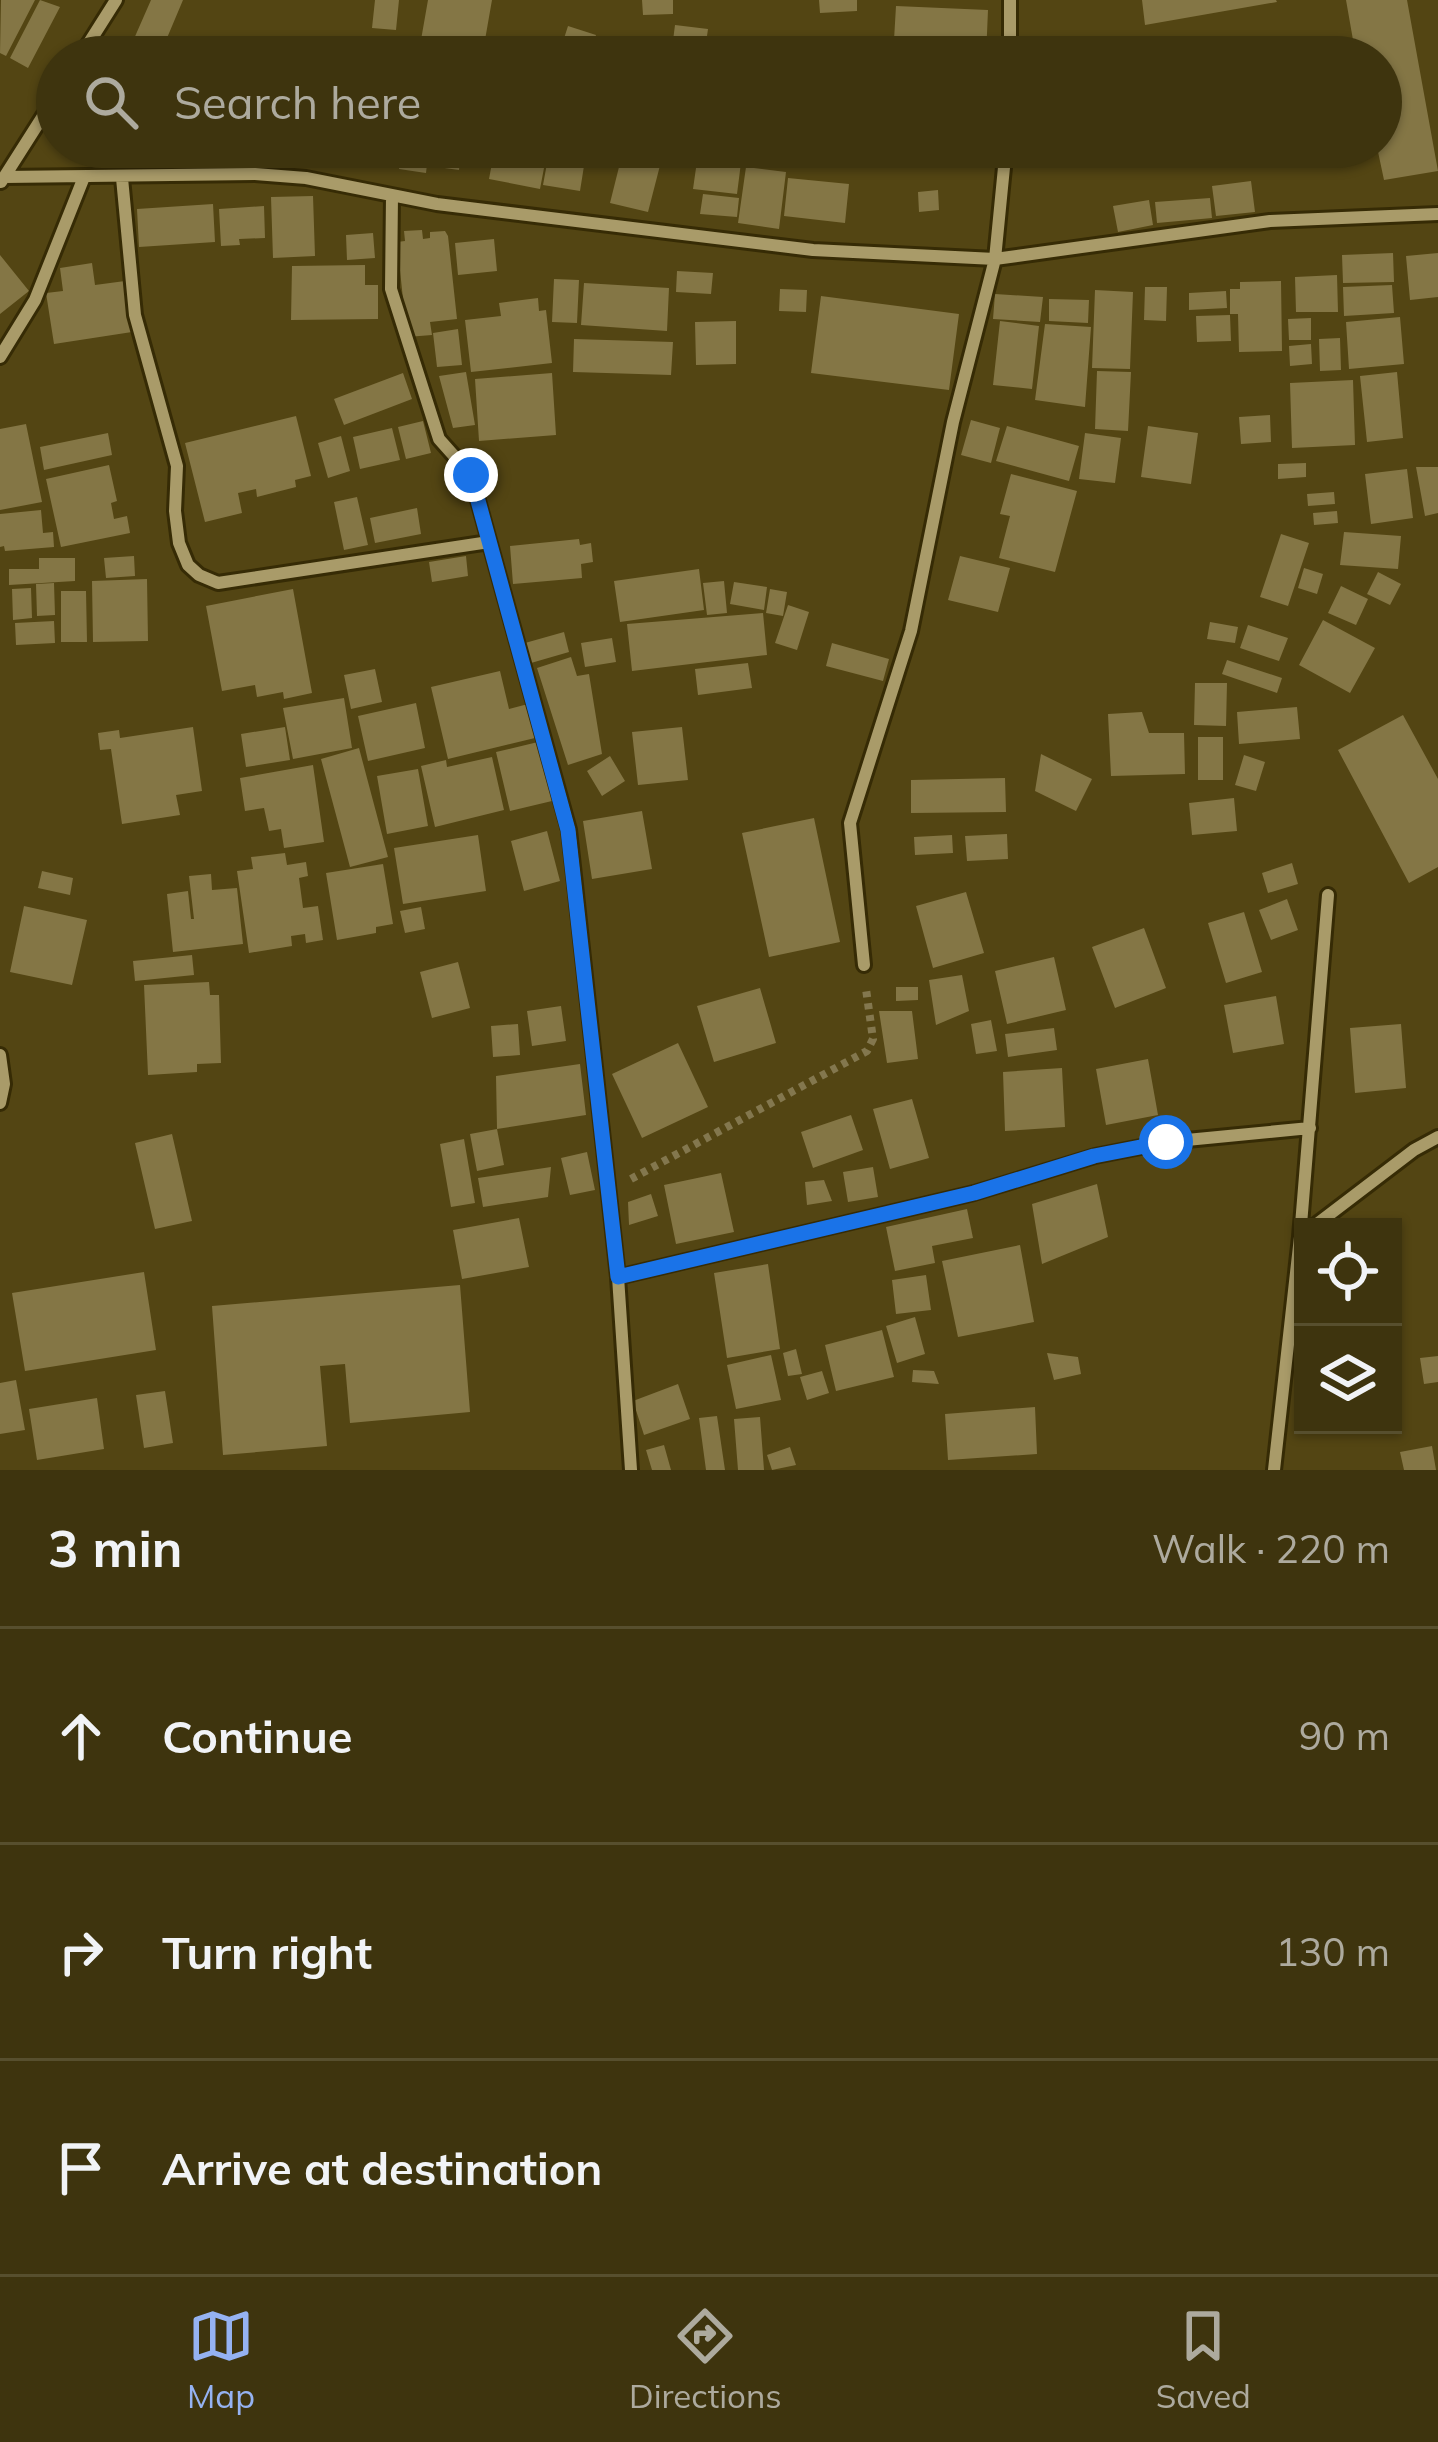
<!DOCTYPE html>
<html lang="en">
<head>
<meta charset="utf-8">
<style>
  body { margin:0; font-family:Mulish,sans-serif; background:#493f1c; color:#f1f3f6 }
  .controls { position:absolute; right:36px; bottom:36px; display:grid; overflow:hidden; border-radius:0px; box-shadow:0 3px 9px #0004 }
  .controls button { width:108px; height:108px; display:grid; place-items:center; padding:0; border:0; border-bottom:3px solid #574f2e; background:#3e340e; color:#f1f3f6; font:60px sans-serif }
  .stop { position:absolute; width:36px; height:36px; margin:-27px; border:9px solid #1a73e8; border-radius:50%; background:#fff }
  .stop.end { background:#1a73e8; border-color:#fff; box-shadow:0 3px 12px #0008 }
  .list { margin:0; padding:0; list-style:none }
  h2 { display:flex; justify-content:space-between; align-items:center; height:156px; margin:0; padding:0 48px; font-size:51px }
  h2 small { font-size:39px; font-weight:400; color:#adaa9e }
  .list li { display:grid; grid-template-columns:78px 1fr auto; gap:36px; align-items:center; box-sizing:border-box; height:216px; padding:0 48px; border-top:3px solid #574f2e }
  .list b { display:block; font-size:45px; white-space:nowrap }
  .list em { font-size:39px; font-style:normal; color:#adaa9e }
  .icon { flex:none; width:66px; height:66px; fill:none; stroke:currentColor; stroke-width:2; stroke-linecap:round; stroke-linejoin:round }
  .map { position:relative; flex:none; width:1438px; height:1470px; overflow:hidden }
  .search { position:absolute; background:#3e340e; box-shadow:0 3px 9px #0004; left:36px; right:36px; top:36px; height:132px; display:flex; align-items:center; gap:30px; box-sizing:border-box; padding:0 42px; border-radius:66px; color:#adaa9e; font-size:45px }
  .sheet { height:804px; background:#3e340e }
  nav { display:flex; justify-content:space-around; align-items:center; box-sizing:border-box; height:168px; border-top:3px solid #574f2e; background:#3e340e; font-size:33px; color:#adaa9e }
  nav a { display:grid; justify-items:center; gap:6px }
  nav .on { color:#95b2f1 }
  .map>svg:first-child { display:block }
  .building { fill:#847645 }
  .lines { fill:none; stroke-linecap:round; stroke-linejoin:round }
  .street-casing { stroke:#362b05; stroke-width:18 }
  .path { stroke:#83774e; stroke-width:8; stroke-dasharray:6 6; stroke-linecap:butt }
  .street { stroke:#a99b69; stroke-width:12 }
  .route { stroke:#1a73e8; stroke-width:15 }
</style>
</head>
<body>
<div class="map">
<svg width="1438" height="1470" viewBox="0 0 1438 1470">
  <rect width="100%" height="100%" fill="#534513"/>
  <path class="building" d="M1 0H35L6 56 0 53Z
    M40 0 60 7 28 68 10 58Z
    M151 0H183L159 57H126Z
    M375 0H399L396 30 372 28Z
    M428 0H492L482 57H418Z
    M642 0H673V14L643 15Z
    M819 0H857V11L820 13Z
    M1142 0H1276L1277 2 1145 25Z
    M1346 0H1407L1438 171 1384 180 1377 147H1381V57H1356Z
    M896 6 988 10 986 57H893Z
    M675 25 708 29 704 57 671 56Z
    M568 26 596 35 589 57H558Z
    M318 147H399L397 162 318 151Z
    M467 147H488L486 163 466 160Z
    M495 147H548L540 189 489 179Z
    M550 147H587L580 191 543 185Z
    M624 147 664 150 648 212 610 203Z
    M699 147H743L737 194 693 189Z
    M433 149 461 153 459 170 430 166Z
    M402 152 428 156 426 173 399 169Z
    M746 167 786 172 779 229 738 223Z
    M788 178 849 184 845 223 784 216Z
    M1251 181 1255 212 1216 216 1212 186Z
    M938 190 939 210 919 212 918 192Z
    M703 194 739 198 737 217 700 214Z
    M313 196 315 256 273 258 271 197Z
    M1210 198 1212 218 1157 223 1155 202Z
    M1149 200 1153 225 1118 232 1113 206Z
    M213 204 215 242 139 247 137 209Z
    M264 206 265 238 239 239 240 245 221 246 219 209Z
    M422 230 423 239 430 238V232L445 231 448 236 457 319 430 322 432 335 407 337 397 242 405 241 404 231Z
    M373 233 375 258 347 260 346 235Z
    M494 239 497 271 458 275 455 243Z
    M1393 253 1394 282 1343 283 1342 255Z
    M1438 253V297L1410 300 1406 256Z
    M0 255 29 291 0 314Z
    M92 263 95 285 125 281 132 332 54 344 46 293 63 291 60 268Z
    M365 265V285H378V319L291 320 292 266Z
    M677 271 713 273 711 294 676 292Z
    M1337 275 1338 312H1296L1295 277Z
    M554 279 579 280 577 323 552 322Z
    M1281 281 1282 351 1239 352 1238 314H1230V289H1240V282Z
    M584 283 669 288 667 331 581 325Z
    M1392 285 1394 313 1344 316 1343 287Z
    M1145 287H1167L1166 321 1144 320Z
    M780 289 807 290 806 312 779 311Z
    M1095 290 1133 292 1130 369 1092 368Z
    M1226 291 1227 308 1189 310V293Z
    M995 294 1043 297 1040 322 993 319Z
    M821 296 959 314 949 390 811 373Z
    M538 298 539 311 546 310 552 363 471 372 465 320 501 316 499 303Z
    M1049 299 1089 300 1088 323 1049 321Z
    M1230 315 1231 341 1197 342 1196 316Z
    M1400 317 1404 364 1349 369 1346 322Z
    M1311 318V340H1289L1288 319Z
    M736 321V364L696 365 695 322Z
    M1000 321 1039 326 1032 389 993 385Z
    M1045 324 1091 327 1085 407 1035 400Z
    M458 329 462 365 437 367 433 333Z
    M1340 338 1341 370 1320 371 1319 339Z
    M574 339 673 342 671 375 573 372Z
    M1311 344 1312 364 1290 366 1289 346Z
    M1097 371 1131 372 1128 431 1095 429Z
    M466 372 475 425 453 428 439 376Z
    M1397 372 1403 438 1367 442 1360 376Z
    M403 373 412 399 344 425 334 399Z
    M552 373 556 435 479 441 475 379Z
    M1353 380 1355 445 1292 448 1290 383Z
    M1270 415 1271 442 1241 444 1239 417Z
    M296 416 311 476 295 480 296 487 257 497 256 489 238 493 242 513 205 522 185 443Z
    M971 420 1000 428 991 463 961 455Z
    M423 421 431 453 406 459 398 427Z
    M26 424 42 502 0 510V429Z
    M1007 426 1079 446 1069 481 996 461Z
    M1148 426 1198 433 1191 484 1141 477Z
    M392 428 400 460 360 469 353 437Z
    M108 433 112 455 44 470 40 447Z
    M1085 433 1121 438 1115 483 1079 479Z
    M341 436 350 471 328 478 318 443Z
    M1306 463V477L1278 479V464Z
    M109 465 117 501 111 503 114 519 127 516 130 533 61 547 46 479Z
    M1416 467H1438V513L1425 516Z
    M1407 469 1413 518 1371 524 1365 474Z
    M1011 474 1077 491 1055 572 999 558 1010 516 1000 514Z
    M1334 492 1335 504 1308 506 1307 494Z
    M357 497 368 545 344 550 334 502Z
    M417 508 421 534 375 543 370 518Z
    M41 510 43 533 53 532 54 547 5 551 4 546 0 547V514Z
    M1337 511 1338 523 1314 525 1313 513Z
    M1344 532 1401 536 1398 569 1340 565Z
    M1281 534 1309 543 1288 606 1260 597Z
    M579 539 580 545 591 543 593 562 581 564 582 578 513 584 510 546Z
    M134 556 135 576 106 578 104 558Z
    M466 556 468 576 432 582 429 562Z
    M960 556 1010 568 998 612 948 600Z
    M39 558H75V581L9 585V569H39Z
    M1304 568 1323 574 1317 594 1298 588Z
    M699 569 704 610 620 622 614 581Z
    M1378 572 1401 584 1390 605 1367 594Z
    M147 579 148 641 93 642 92 581Z
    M724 581 727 613 707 615 703 583Z
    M734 582 767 587 764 610 730 604Z
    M54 583 55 615 37 616 36 584Z
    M1341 586 1368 599 1356 625 1328 613Z
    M31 588 32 618 13 620 12 589Z
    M293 589 312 693 284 699 283 692 257 697 255 685 222 691 206 606Z
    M770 589 787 592 783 616 766 613Z
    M61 591H86L87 642H61Z
    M788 605 809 612 797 650 775 643Z
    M763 613 767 655 632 671 627 624Z
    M1323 620 1375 648 1350 693 1299 665Z
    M54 621 55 643 16 645 15 623Z
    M1210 622 1238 627 1235 643 1207 639Z
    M1248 625 1288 638 1279 661 1240 648Z
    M564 632 569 652 531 663 525 643Z
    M612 638 616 662 585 667 581 643Z
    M832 643 889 659 883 681 826 666Z
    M571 657 577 676 589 674 602 754 568 765 537 668Z
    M1227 660 1282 678 1277 693 1222 674Z
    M748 663 752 688 698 695 695 669Z
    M375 669 382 702 351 709 344 675Z
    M500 671 509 709 528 704 535 738 448 759 431 687Z
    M1195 683H1227L1226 726 1194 725Z
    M344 698 352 748 293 759 283 708Z
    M416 703 425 748 368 761 358 716Z
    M1297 707 1300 739 1239 744 1237 712Z
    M1142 712 1149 733H1184L1185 774 1111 776 1108 714Z
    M1403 715 1438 779V867L1409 883 1338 750Z
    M193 727 202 791 176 795 180 815 122 824 111 749 100 750 98 733 119 730 120 738Z
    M285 727 290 760 246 767 241 734Z
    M682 727 688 780 638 785 632 732Z
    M1198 737H1223V780H1198Z
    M538 742 552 801 510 811 496 752Z
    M359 748 388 857 350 867 321 759Z
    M1041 754 1092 779 1076 811 1035 791Z
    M1244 755 1265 762 1256 791 1235 785Z
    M610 756 625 781 602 796 587 771Z
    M492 757 504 810 435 827 421 766 446 760 447 767Z
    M313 765 324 842 284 848 281 829 269 831 264 808 245 811 240 778Z
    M418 769 428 826 387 834 377 776Z
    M1005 778 1006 812 911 813V780Z
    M1234 798 1237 831 1192 835 1189 803Z
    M642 811 652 869 592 879 583 821Z
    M814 818 840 942 769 957 742 833Z
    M547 831 560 881 524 891 511 841Z
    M1007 834 1008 859 967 861 965 836Z
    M478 835 486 891 403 904 394 848Z
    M952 835 953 853 915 855 914 837Z
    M285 853 287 865 306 862 308 876 299 878 303 908 318 906 323 940 306 943 305 934 291 936 292 946 249 953 237 871 253 869 251 857Z
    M1292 863 1298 884 1268 893 1262 873Z
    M383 864 393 924 376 927V933L337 940 326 873Z
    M42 871 73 878 70 895 38 888Z
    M211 874 212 890 237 888 243 944 173 952 167 894 188 891 191 919H194L189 876Z
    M966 892 984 953 933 968 916 906Z
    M1287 899 1298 930 1271 940 1259 910Z
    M24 906 87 920 72 985 10 972Z
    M421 907 425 929 405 933 400 911Z
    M1244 912 1262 972 1226 983 1208 923Z
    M1144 928 1166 988 1115 1008 1092 947Z
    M192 955 194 975 135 981 133 961Z
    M1054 957 1066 1010 1007 1024 995 971Z
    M458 962 470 1008 432 1018 420 972Z
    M962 975 969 1011 936 1025 929 980Z
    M209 982 210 995H219L221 1063 197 1064V1072L148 1075 144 985Z
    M896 987H918V1000L896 1001Z
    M760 988 776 1043 714 1062 697 1006Z
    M1276 996 1284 1044 1233 1053 1224 1005Z
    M561 1006 566 1041 532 1046 527 1011Z
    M879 1011H912L918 1059 887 1063Z
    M991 1020 997 1051 976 1054 971 1024Z
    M518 1024 520 1055 493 1057 491 1026Z
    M1401 1024 1406 1088 1355 1093 1350 1028Z
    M1054 1028 1057 1050 1008 1057 1005 1034Z
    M678 1043 708 1107 642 1138 612 1074Z
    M1148 1059 1158 1115 1106 1125 1096 1069Z
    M580 1064 586 1115 497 1129 496 1076Z
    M1062 1068 1065 1127 1005 1131 1003 1072Z
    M912 1099 929 1158 890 1169 873 1109Z
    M851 1115 863 1150 813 1168 801 1132Z
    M497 1129 504 1165 477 1171 470 1134Z
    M172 1134 192 1221 155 1229 135 1143Z
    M464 1139 475 1203 451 1207 440 1144Z
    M587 1152 595 1190 570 1195 561 1158Z
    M551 1167 548 1197 483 1207 478 1178Z
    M873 1167 878 1197 848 1202 843 1172Z
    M721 1173 734 1232 676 1244 664 1185Z
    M824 1180 832 1201 807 1205 805 1182Z
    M1097 1184 1108 1237 1042 1264 1032 1204Z
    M651 1194 658 1216 629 1225 628 1202Z
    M967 1209 973 1238 932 1246 935 1263 895 1271 886 1227Z
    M519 1218 529 1267 462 1279 453 1230Z
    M1020 1245 1034 1322 958 1337 942 1261Z
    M768 1264 780 1349 727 1358 714 1273Z
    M144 1272 156 1350 25 1371 12 1293Z
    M926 1275 931 1310 896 1314 892 1280Z
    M460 1285 470 1412 350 1423 345 1364 320 1366 327 1446 223 1455 212 1306Z
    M915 1317 925 1354 897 1363 886 1326Z
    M882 1330 894 1377 836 1391 825 1345Z
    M796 1349 802 1374 788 1376 783 1353Z
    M1047 1353 1078 1357 1081 1374 1054 1380Z
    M771 1355 781 1400 736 1409 727 1365Z
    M1438 1356V1382L1424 1384 1420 1358Z
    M913 1370 934 1371 939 1384 912 1382Z
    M822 1371 829 1393 807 1400 800 1377Z
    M16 1380 25 1430 0 1434V1383Z
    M678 1384 690 1419 644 1435 633 1401Z
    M165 1391 173 1443 144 1448 136 1395Z
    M97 1398 104 1449 37 1460 29 1409Z
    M1035 1407 1037 1454 948 1460 945 1414Z
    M717 1416 725 1470H706L699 1418Z
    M760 1417 764 1470H738L734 1419Z
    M664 1445 671 1470H652L646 1450Z
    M1432 1446 1436 1470H1404L1400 1452Z
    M790 1447 796 1465 772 1470 767 1455Z"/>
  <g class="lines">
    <g class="street-casing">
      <path id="street" d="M1010 0V57
        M80 57 116 0
        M4 177 255 174 306 178 437 204 813 250 995 259 1270 221 1438 214
        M122 178 135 315 177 466 175 511 179 543 188 565 199 575 218 583 489 542
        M1 182 57 94
        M392 196 391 289 439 439 471 475 569 830 618 1277
        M0 357 35 300 84 177
        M864 965 850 823 911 631 953 422 995 259 1006 147
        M0 1055 4 1084 0 1103
        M1313 1227 1414 1150 1438 1137
        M631 1470 618 1277 974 1193 1095 1156 1166 1142 1310 1128
        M1274 1470 1300 1237 1328 895"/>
    </g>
    <path class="path" d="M631 1179 867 1051 873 1039 866 989"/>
    <use href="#street" class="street"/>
  </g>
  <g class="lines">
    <path class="route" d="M471 475 568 830 618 1277 974 1193 1094 1156 1166 1142"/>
  </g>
</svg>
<div class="controls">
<button><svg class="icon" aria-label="locate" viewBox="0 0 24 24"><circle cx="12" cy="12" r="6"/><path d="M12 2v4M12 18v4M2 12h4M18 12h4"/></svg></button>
<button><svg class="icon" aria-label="layers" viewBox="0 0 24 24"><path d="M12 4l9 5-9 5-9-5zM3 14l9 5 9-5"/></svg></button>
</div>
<div class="stop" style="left:1166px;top:1142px"></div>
<div class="stop end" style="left:471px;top:475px"></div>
<div class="search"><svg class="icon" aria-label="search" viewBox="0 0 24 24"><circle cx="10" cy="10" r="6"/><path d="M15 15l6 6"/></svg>Search here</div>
</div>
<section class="sheet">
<h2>3 min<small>Walk · 220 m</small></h2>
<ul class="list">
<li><svg class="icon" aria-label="ahead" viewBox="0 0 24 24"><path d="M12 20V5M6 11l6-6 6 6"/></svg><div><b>Continue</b></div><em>90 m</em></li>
<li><svg class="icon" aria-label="right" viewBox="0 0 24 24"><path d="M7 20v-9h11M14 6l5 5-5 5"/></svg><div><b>Turn right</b></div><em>130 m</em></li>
<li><svg class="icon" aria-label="arrive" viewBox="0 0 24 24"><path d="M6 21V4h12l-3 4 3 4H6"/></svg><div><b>Arrive at destination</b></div></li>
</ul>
</section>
<nav>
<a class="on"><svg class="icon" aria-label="map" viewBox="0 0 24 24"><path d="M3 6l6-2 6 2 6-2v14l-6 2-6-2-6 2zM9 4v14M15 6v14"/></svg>Map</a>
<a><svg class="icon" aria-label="directions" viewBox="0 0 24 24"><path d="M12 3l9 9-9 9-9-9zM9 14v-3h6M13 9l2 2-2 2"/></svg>Directions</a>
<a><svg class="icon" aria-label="saved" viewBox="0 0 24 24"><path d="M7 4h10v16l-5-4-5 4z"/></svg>Saved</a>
</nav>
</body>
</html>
